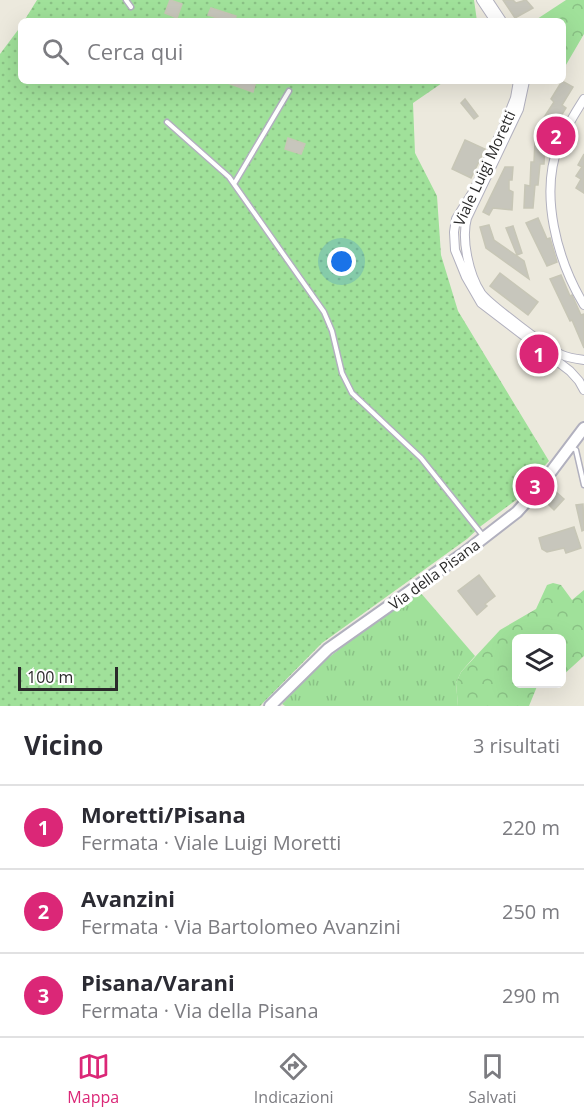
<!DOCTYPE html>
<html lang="it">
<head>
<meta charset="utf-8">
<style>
  body { margin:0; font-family:"Open Sans",sans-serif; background:#f7f7f7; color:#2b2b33 }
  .controls { position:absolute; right:18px; bottom:18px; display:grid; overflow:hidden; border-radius:9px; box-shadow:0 6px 24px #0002 }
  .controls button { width:54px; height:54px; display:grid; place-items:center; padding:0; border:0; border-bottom:2px solid #e1e1e2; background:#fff; color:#2b2b33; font:30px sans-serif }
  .scale { position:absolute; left:18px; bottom:15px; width:100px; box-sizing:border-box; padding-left:6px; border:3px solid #2a2a2a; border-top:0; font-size:16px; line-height:21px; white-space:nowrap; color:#2a2a2a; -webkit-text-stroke:4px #fff; paint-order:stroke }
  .you { position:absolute; left:342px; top:262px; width:21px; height:21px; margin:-15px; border:4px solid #fff; border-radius:50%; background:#1a73e8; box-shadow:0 0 0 9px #1a73e833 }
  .badge { display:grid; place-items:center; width:39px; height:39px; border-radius:50%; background:#db2777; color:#fff; font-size:20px; font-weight:700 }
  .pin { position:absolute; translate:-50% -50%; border:3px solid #fff; box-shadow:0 2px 6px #0006 }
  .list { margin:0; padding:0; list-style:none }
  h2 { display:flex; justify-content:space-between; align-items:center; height:78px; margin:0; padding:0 24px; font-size:26px }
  h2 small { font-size:20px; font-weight:400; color:#7c7c81 }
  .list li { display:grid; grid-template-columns:39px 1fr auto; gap:18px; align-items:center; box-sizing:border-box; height:84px; padding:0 24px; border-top:2px solid #e1e1e2 }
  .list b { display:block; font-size:22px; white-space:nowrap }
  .list p { margin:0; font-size:20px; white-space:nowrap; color:#7c7c81 }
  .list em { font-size:20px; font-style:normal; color:#7c7c81 }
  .icon { flex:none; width:33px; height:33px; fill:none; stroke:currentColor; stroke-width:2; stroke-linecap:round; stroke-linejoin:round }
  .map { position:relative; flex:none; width:584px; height:706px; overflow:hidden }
  .search { position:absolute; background:#fff; box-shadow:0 6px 24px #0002; left:18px; right:18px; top:18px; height:66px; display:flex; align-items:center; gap:15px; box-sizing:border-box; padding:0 21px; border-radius:9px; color:#7c7c81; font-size:22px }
  .sheet { height:330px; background:#fff }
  nav { display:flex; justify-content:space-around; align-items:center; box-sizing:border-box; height:84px; border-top:2px solid #e1e1e2; background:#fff; font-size:16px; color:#7c7c81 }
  nav a { display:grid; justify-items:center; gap:3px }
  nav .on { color:#db2777 }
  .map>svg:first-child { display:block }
  .grass { fill:url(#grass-tufts) }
  .forest { fill:url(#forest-crowns) }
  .park { fill:url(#park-dots) }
  .building { fill:#c7c6bc; stroke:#c7c6b6; stroke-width:1.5 }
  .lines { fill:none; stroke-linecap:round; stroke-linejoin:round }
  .lane-casing { stroke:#b1b0be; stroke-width:7 }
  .street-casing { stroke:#b1b0be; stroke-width:10 }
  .secondary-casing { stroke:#b1b0be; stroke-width:14 }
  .lane { stroke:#fff; stroke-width:4 }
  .street { stroke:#fff; stroke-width:8 }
  .secondary { stroke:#fff; stroke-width:10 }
  .labels { text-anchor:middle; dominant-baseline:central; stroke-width:6; stroke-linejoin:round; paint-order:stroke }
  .street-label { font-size:15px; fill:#2a2a2a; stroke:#fff }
</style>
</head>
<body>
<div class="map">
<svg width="584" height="706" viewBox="0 0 584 706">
  <defs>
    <pattern id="grass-tufts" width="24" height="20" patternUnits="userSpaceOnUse" patternTransform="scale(1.5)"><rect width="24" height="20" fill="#a0e19a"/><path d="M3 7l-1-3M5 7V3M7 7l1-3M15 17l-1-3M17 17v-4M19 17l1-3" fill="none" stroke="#8ac185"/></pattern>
    <pattern id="forest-crowns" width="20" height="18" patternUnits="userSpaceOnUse" patternTransform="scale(1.5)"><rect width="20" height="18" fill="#a0e19a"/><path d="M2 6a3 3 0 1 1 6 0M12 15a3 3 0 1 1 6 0" fill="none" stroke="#8ac185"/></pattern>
    <pattern id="park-dots" width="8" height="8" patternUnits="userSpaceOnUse" patternTransform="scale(1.5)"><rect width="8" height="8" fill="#a0e19a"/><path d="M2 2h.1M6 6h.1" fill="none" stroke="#8ac185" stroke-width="1.8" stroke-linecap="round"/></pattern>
  </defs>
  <rect width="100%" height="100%" fill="#ece9dd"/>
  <path class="grass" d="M420 592 475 656 461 672 456 683 458 706H285L282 704 315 668 363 631Z"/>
  <path class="forest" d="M566 0H584V34L563 70V21H534Z
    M553 583 561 585 572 600 584 590V656L562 676V638H516V684H538L529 706H458L456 683 461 672 500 630 536 609 547 585Z"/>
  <path class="park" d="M37 0H474L477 21H24Z
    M21 26V81H445L413 103 415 153 437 196 441 255 458 311 549 461 528 483 516 500 481 526 467 539 322 643 260 706H0V54Z"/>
  <path class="building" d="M170 0 182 4 177 18 165 13Z
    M503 0H513L516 3 526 0 533 8 515 18Z
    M211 8 236 16 235 21H227L208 15Z
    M222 81H256L253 92Z
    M562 81 573 87 562 105 566 108 553 129 541 122 554 102 551 99Z
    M465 99 478 116 474 119 461 103Z
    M288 138 305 144 301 154 285 149Z
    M465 140 485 149 471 178 452 169Z
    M535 140 545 141 544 164H540L538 185H535L533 208H524L525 185 530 186 531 162H534Z
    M584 154V193L576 188 581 179 576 176 582 167 578 165Z
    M505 167H513L512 180H509V190L513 192 512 210 493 208 489 215 483 212Z
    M538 218 547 239 550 238 557 262 547 266 526 223Z
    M489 225 494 240 524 261 529 279 486 248 480 227Z
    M513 226 522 253 517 255 506 228Z
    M500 273 538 302 528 315 490 286Z
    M561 275 570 296 572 295 581 315 584 314V348L572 320 570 321 550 279Z
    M555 491 564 499 554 510 546 502Z
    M583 504 584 530 582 531 576 505Z
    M574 527 581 548 566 553 564 548 547 552 542 549 539 538Z
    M479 575 495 596 485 604 487 606 477 615 458 591Z"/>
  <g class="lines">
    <g class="lane-casing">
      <path id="lane" d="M126 0 131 7
        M167 122 229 177 324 312 332 331 342 373 352 393 421 458 484 537
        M234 184 289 91
        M571 447 576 450 584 485"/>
    </g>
    <g class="street-casing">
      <path id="street" d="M481 0 495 21
        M488 0 502 21
        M518 81 515 98 506 121 473 192 456 219 454 232 455 250 466 277 481 303 570 371 579 381 584 390
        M525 81 519 109 467 218C461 239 469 275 481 293 488 303 550 350 562 355 569 358 577 359 584 360
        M584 99C575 113 566 128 559 144 539 194 557 260 584 305"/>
    </g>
    <g class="secondary-casing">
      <path id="secondary" d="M270 706 328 649 464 553 517 512 541 485 584 428"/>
    </g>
    <use href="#lane" class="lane"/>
    <use href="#street" class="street"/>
    <use href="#secondary" class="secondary"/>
  </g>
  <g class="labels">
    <g class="street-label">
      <text transform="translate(484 168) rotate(-65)">Viale Luigi Moretti</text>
      <text transform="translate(434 574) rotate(-36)">Via della Pisana</text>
    </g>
  </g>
</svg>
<div class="controls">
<button><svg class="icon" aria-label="layers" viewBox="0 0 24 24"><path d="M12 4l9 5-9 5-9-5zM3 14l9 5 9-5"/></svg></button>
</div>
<div class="scale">100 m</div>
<div class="you"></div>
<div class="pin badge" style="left:539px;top:354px">1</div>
<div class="pin badge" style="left:556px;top:136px">2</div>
<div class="pin badge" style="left:535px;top:486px">3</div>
<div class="search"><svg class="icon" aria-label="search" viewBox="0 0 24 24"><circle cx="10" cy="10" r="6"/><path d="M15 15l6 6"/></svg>Cerca qui</div>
</div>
<section class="sheet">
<h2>Vicino<small>3 risultati</small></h2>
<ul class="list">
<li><span class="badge">1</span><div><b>Moretti/Pisana</b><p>Fermata · Viale Luigi Moretti</p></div><em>220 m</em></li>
<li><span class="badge">2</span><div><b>Avanzini</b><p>Fermata · Via Bartolomeo Avanzini</p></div><em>250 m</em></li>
<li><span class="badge">3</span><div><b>Pisana/Varani</b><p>Fermata · Via della Pisana</p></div><em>290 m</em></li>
</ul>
</section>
<nav>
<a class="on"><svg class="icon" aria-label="map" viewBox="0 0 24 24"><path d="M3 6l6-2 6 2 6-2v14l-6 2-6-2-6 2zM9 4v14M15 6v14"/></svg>Mappa</a>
<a><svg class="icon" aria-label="directions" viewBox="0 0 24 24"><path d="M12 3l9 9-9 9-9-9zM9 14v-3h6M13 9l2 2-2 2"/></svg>Indicazioni</a>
<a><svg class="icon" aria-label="saved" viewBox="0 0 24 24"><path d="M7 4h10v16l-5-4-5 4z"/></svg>Salvati</a>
</nav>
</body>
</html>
